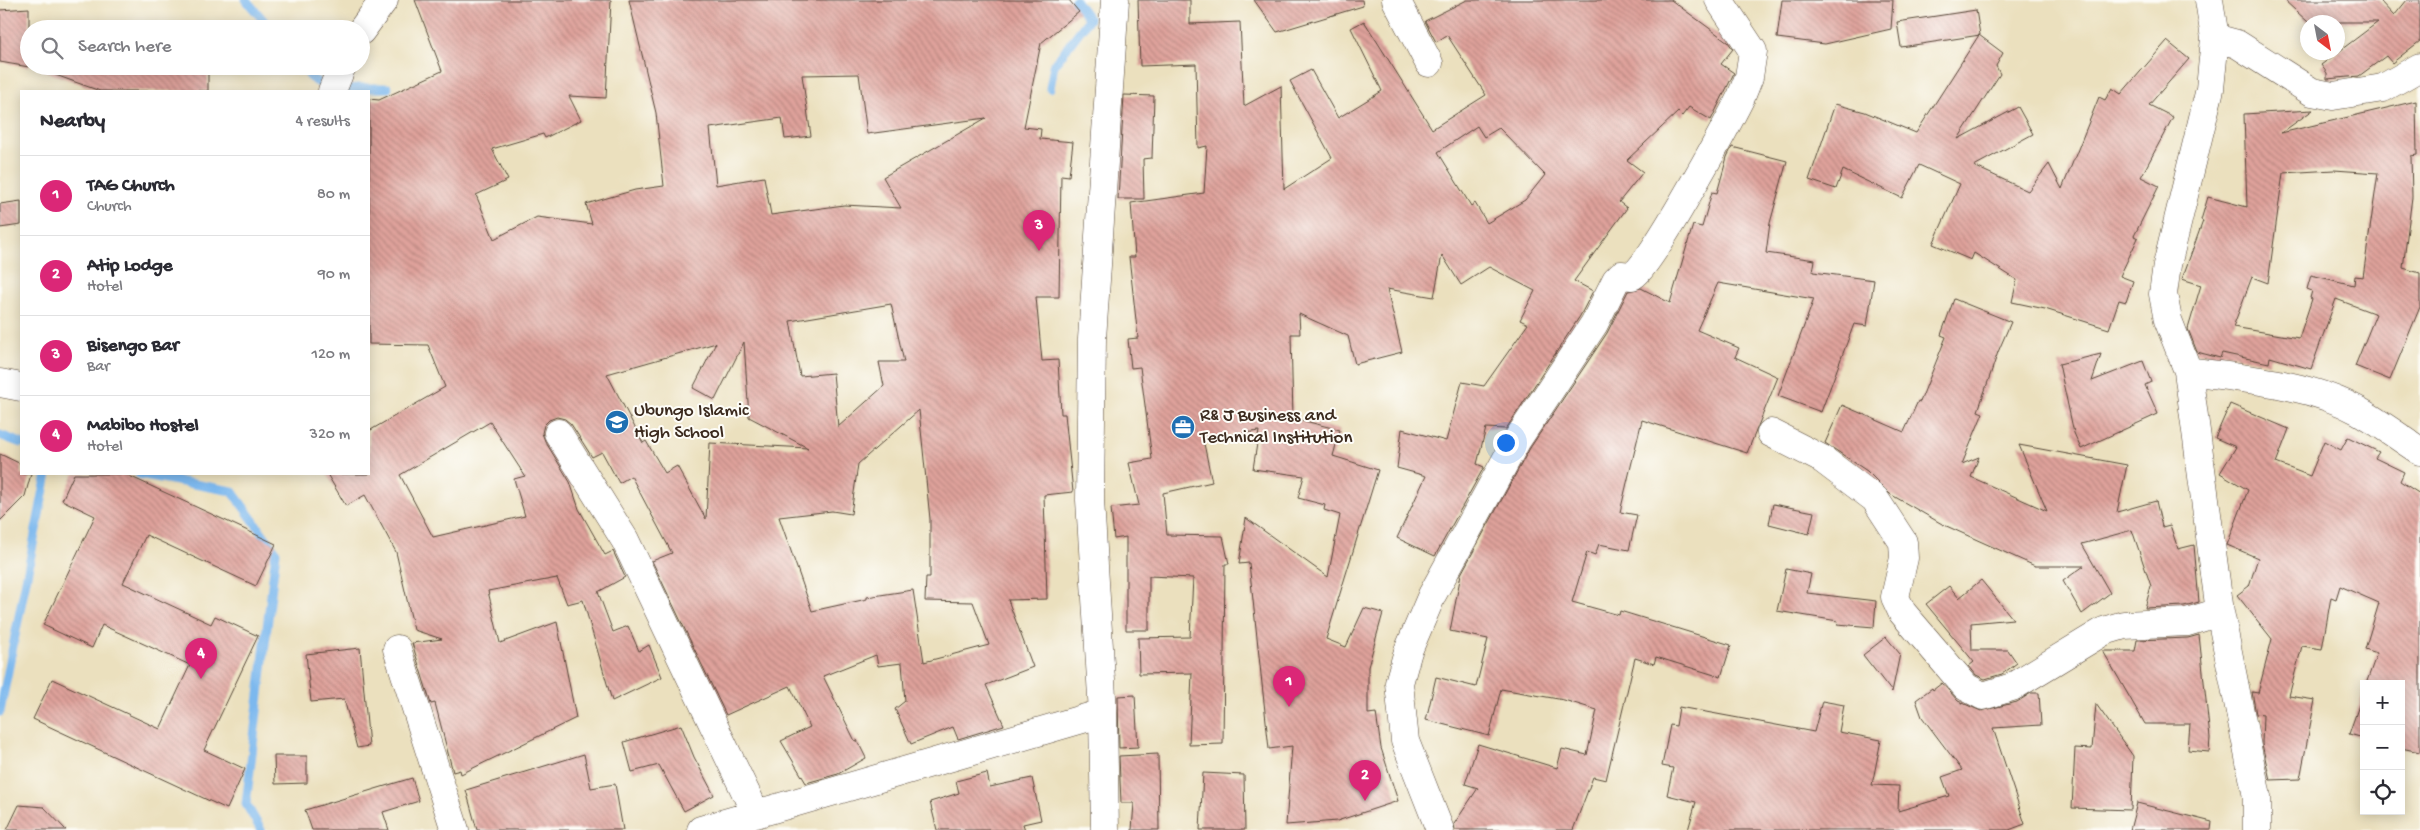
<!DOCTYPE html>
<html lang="en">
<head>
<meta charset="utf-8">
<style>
  body { margin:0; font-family:"Gochi Hand",sans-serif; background:#f7f7f7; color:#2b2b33 }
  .controls { position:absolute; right:15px; bottom:15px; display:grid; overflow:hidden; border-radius:0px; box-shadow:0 2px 12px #0003 }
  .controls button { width:45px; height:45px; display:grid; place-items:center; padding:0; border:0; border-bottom:1px solid #e1e1e2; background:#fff; color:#2b2b33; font:25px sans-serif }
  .compass { position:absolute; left:2300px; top:15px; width:45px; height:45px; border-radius:50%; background:#fff; box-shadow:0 2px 12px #0003; rotate:148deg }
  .you { position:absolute; left:1505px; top:442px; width:18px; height:18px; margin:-12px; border:4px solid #fff; border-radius:50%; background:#1a73e8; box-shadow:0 0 0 8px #1a73e833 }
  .badge { display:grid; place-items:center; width:32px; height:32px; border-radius:50%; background:#db2777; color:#fff; font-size:16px; font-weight:700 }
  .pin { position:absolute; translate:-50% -41px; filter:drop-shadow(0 1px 2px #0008) }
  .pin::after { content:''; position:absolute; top:26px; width:18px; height:15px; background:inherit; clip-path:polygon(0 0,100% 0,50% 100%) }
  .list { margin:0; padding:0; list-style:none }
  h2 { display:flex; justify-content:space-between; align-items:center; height:65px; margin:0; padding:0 20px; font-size:21px }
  h2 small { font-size:16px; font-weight:400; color:#7c7c81 }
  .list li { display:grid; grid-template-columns:32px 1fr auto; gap:15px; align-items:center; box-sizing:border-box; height:80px; padding:0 20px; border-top:1px solid #e1e1e2 }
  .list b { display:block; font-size:19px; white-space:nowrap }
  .list p { margin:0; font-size:16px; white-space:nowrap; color:#7c7c81 }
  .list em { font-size:16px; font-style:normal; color:#7c7c81 }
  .icon { flex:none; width:28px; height:28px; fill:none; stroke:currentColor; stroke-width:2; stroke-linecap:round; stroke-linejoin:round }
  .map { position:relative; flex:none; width:2420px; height:830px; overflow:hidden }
  .search { position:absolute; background:#fff; box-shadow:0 2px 12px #0003; left:20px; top:20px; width:350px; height:55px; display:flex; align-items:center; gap:12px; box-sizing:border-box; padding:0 18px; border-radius:28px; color:#7c7c81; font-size:19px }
  .panel { position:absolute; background:#fff; box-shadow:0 2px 12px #0003; left:20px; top:90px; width:350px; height:385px; border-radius:0px }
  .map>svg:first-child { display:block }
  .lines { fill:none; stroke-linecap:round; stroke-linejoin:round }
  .stream { stroke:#7cb8ee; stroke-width:9 }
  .building { fill:url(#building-back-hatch); fill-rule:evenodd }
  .minor-casing { stroke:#554536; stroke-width:29 }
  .minor { stroke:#fff; stroke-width:28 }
  .labels { text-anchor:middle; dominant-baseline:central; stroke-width:4; stroke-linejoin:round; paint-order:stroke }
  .poi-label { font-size:19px; fill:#3b2a1e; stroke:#fdfcf7; text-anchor:start }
</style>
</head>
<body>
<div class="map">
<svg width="2420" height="830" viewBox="0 0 2420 830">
  <defs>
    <pattern id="building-back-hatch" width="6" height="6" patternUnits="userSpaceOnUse" patternTransform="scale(1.25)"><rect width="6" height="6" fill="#dfa29b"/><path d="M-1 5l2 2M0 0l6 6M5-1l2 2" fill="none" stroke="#b6847e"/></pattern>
  </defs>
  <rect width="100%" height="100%" fill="#fdfcf7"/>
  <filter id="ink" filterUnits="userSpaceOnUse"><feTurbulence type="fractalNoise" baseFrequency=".02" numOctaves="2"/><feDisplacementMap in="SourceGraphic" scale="10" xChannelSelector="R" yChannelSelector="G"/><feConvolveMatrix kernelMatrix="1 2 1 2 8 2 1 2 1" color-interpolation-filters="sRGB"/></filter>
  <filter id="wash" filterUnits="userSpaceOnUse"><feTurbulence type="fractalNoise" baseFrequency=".0096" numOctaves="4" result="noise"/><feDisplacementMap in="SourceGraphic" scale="20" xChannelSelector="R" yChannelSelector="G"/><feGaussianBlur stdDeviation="1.12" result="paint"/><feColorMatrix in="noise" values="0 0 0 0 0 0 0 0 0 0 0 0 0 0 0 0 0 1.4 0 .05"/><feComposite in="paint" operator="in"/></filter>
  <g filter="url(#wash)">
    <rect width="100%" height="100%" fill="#ebe0be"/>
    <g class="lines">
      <path class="stream" d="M246 0 271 29
        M303 66 311 78 332 91 358 88H388
        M1050 88 1054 65 1089 19 1075 0
        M0 435 21 443
        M139 474 232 491 276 552 246 804 261 830
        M0 712 47 474"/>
    </g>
    <g id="blocks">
      <path class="building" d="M415 0H611L606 98 569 96 581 120 545 138 543 134 492 149 508 180 476 195 494 239 537 217 592 224 586 204 635 190 664 186 656 113 629 0H1069L1079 12 1041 43 1024 127 1041 129 1040 139 1073 142 1069 176 1061 175 1059 297H1036L1042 361 1058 360 1061 414H1065L1073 492 1044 495 1047 599 1008 600 1033 667 986 685 1004 725 958 739 953 727 911 744 895 709 905 701 902 663 878 666 876 655 823 676 855 741 857 740 866 758 838 774 806 783 781 741 810 727 790 686 726 715 652 561 672 553 631 476 619 483 602 452 592 457 571 424 565 419 557 417 549 420 544 425 542 433 545 441 570 482 579 509 605 555 613 551 625 577 598 592 613 632 628 626 639 651 649 645 662 677 612 701 583 600 567 604 557 578 488 591 500 643 557 622 576 718 461 774 460 770 453 772 435 703 431 704 412 643 442 639 414 630 396 552 365 495 346 506 327 474H369V431L445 387 428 345 369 344V99L379 100 442 71ZM859 74 867 134 986 118 883 177 901 208 844 205 771 215 764 177 716 185 710 128 782 118 785 139 811 136 802 75ZM891 304 904 362H879L884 386 838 427 833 373 800 376 790 321ZM744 342 749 417 808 448 710 443 706 519 677 466 665 473 646 441 643 443 607 374 716 343 693 388 715 400ZM919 410 930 519V577H926L925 601 973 602 989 645 924 662 913 590 867 597V599L812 611 779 517 832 511 851 514 858 464ZM490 422 525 476 514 479 525 516 433 537 400 475Z
        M1138 0H1190V24L1240 22 1244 106 1281 86 1284 189 1332 158 1290 81 1311 70 1338 118 1382 91 1351 28 1364 21 1432 129 1486 95 1447 35 1436 42 1425 21 1467 0H1671L1728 42 1733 49 1721 64 1734 73 1711 120 1689 107 1682 116 1678 112 1627 160 1643 172 1619 202 1627 208 1574 281 1593 291 1580 316 1506 429 1486 428 1477 464 1484 467 1435 556 1397 538 1426 476 1397 468 1402 429 1446 441 1462 382 1484 386 1528 324 1520 320 1535 291 1489 267 1461 285 1442 255 1434 297 1387 289 1402 352 1355 364 1348 336 1299 314 1300 334H1291L1293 418 1340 430 1333 456 1378 470 1326 639 1346 647 1364 608 1383 613 1368 667V714L1376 713 1381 748 1398 801 1337 821 1286 825 1292 746 1269 749 1249 563 1239 564 1246 518 1328 577 1340 515 1324 510 1325 505 1298 498 1304 476 1253 469 1259 431 1203 439 1212 482 1163 493 1167 535 1223 536 1229 564H1225L1223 744 1189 745 1192 673 1139 674 1138 638 1190 637 1193 578 1149 576V630H1126V537L1114 539 1111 508 1139 505 1129 463 1152 459 1140 367 1131 368 1128 339 1138 338 1129 257H1135L1131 203 1204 193 1207 146 1198 148 1196 64 1140 66ZM1477 126 1484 137 1499 128 1545 175 1525 200 1487 223 1475 203 1471 206 1438 152Z
        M1254 0H1362L1363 6 1277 32Z
        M1782 0H1893L1891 29 1825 44 1777 38Z
        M2284 0H2379L2394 16 2407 0H2420V41L2392 63 2386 56 2359 76 2327 79V73L2321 65 2378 22H2308Z
        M29 8V67L0 62V10Z
        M1976 10 1980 35 1901 47 1897 22Z
        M1979 35 2003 53 1996 66 2000 74 1958 139 2018 107 2033 134 1974 166 2028 191 2049 164 2062 189 2099 97 2105 100 2112 88 2121 94 2167 41 2189 59 2149 105 2173 117 2141 177 2159 186 2134 236 2138 238 2120 276 2133 281 2126 302 2119 300 2109 329 2045 309 2012 302 2017 280 1974 253 1971 260 1933 244 1960 184 1919 165 1902 198 1843 170 1836 189 1809 180 1835 104 1865 112 1916 133Z
        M40 66H115L153 70V66H208V91H100L39 69Z
        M1124 95 1154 96 1152 158 1143 159 1144 199H1118Z
        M2416 101 2417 155 2411 156 2412 197 2403 268 2420 273V307L2390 380 2355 366 2376 314 2336 299 2311 369 2270 357 2269 363 2222 353 2220 358 2197 352 2188 329 2201 285 2182 279 2203 221 2201 220 2208 197 2247 207 2244 114 2313 110 2281 133ZM2334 170 2378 173 2363 277 2355 276 2354 285 2311 275 2307 289 2312 291 2310 298 2312 299 2299 338 2233 327 2252 277 2268 283 2283 173Z
        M1732 147 1787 161 1770 223 1766 253 1815 260 1813 272 1874 280 1867 326 1854 324 1821 412 1778 396 1814 299 1718 283 1697 330 1739 348 1735 357 1778 377 1747 453 1642 420 1620 512 1637 515 1629 550 1599 544 1595 555 1587 552 1572 602 1619 615 1620 611 1731 645 1721 677 1656 657 1654 664 1635 658 1606 780 1593 777 1573 830H1455L1454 824 1478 788 1465 784 1478 744 1557 768 1562 749 1587 755 1597 710 1564 700 1501 689 1489 736 1426 720 1436 677 1476 687 1488 639 1450 631 1461 574 1530 448 1607 333 1628 291 1641 288 1670 303 1693 225 1702 227 1712 192 1717 193 1727 157Z
        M21 201V225L0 228V204Z
        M1954 299 2011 322 1998 352 1978 411 1983 413 1962 464 1979 457 1971 477 2047 511 2019 445 2127 465 2117 512 2156 501 2162 527 2170 525 2178 549 2194 545 2199 602 2184 606 2145 608 2151 586 2132 530 2082 544 2110 593 2082 614 2063 581 2084 566H2035L1942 524 1890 494 1867 471 1825 443 1842 405 1904 432 1918 401 1920 402 1946 337 1941 335Z
        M2101 354 2092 381 2143 361 2151 382 2145 385 2158 414 2081 449 2074 433 2059 364Z
        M2230 404 2289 429 2276 463 2310 476 2324 441 2341 450 2348 437 2379 452 2375 458 2404 472 2400 481 2420 494V752L2401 748V684H2366L2377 653 2365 649 2379 603 2340 586 2336 599 2331 597 2322 649 2302 646 2289 696 2315 700 2300 779 2270 780 2262 744 2263 715 2256 714 2252 692 2258 693 2272 639 2237 595 2249 586 2258 558 2227 545 2248 490 2220 473 2236 447 2215 438Z
        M0 454 21 464V474H31L25 496 0 521Z
        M74 474H125L276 544 256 586 146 535 123 583 211 624 215 616 258 636 204 750 245 769 227 809 33 719 52 679 160 729 190 665 102 625 92 648 43 625 95 516 62 500Z
        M1773 504 1814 512 1809 534 1769 524Z
        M1786 569 1811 574 1807 593 1876 601 1874 627 1837 624 1838 621 1777 611Z
        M1981 580 2013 619 1971 623 1972 650H2008L2017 663 2002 674 1985 679 1976 675 1969 666 1974 662 1926 604 1949 586 1959 598Z
        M2199 635 2210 738 2209 752 2188 750 2190 724H2145L2103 651H2135L2137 640 2188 638Z
        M1886 637 1900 654 1892 692 1863 655Z
        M360 648 369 746 357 748 344 699 311 702 306 654Z
        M1942 683 1958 701 1981 711 2017 702 2031 693H2039L2041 725 1993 728 2025 824 2009 830H1688L1696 802 1667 795 1673 768 1662 766 1670 725 1676 726 1679 707 1814 732 1822 701 1844 705 1839 732 1881 740 1872 785 1899 786 1898 811 1949 796 1942 777 1962 770 1922 717 1916 700 1932 688 1933 690Z
        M2364 691V738L2349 734Z
        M1135 695 1138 747 1119 748 1118 696Z
        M2096 704 2133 756 2131 810 2072 808 2075 748 2092 749Z
        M681 725 694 757 714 795 684 811 659 765 632 772 624 742Z
        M584 754 591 788 615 784 623 830H477L466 790Z
        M1158 754 1159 830H1132L1134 803H1121L1119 756Z
        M274 756H307V783L275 784Z
        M987 773 990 787 1032 778 1041 820 1023 824 1025 830H937L930 802 959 793 956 781Z
        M1203 773 1244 775 1245 830H1200Z
        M412 778 419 801 383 812 389 830H312L305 810Z
        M2137 803 2212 822 2211 830H2130Z
        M19 805 44 807 66 830H7Z"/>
    </g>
  </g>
  <g filter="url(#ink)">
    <use href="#blocks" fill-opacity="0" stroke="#554536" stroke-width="1"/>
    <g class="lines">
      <g class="minor-casing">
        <path id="minor" d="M1396 0 1429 63
          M2209 0 2215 38 2210 89 2167 265 2163 294 2168 320 2188 371 2220 612 2257 797V830
          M361 31 384 0
          M2215 38 2237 44 2312 92 2333 96 2383 88 2420 67
          M332 91 342 66
          M2188 371C2244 379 2308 383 2359 411 2380 423 2400 438 2420 451
          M0 383 21 387
          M558 433 625 540 756 814
          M1771 433 1822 459 1875 499 1903 542 1904 558 1895 597 1902 612 1966 687 1983 696 2012 687 2104 631 2124 625 2187 622 2220 612
          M397 649 455 830
          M701 830 1103 713
          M1105 830 1103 713 1090 500 1092 339 1115 0
          M1440 830 1405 741 1399 683 1408 651 1432 595 1517 440 1594 324 1616 280 1621 275 1632 276C1648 271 1729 121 1741 97L1749 77 1753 51 1719 0"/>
      </g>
      <use href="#minor" class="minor"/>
    </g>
  </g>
  <defs>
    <g id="school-disc" transform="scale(1.25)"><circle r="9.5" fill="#1f6fb2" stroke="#fdfcf7"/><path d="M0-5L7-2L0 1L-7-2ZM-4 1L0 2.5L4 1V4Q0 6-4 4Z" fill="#fff"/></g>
    <g id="office-disc" transform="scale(1.25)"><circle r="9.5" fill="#1f6fb2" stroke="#fdfcf7"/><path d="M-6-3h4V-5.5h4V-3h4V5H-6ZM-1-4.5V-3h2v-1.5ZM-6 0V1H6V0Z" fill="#fff"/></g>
  </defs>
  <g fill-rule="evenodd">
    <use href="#school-disc" x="617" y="422"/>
    <use href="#office-disc" x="1183" y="427"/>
  </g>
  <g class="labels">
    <g class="poi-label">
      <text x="634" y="411">Ubungo Islamic<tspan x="634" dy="22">High School</tspan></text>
      <text x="1200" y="416">R&amp; J Business and<tspan x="1200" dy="22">Technical Institution</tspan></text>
    </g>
  </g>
</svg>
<div class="controls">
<button>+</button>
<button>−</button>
<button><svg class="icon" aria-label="locate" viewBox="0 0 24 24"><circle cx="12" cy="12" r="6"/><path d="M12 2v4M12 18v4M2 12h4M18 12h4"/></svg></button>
</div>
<svg class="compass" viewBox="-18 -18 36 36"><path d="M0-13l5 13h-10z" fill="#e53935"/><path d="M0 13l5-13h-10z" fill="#7c7c81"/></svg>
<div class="you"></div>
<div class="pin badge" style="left:1289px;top:707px">1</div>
<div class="pin badge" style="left:1365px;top:801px">2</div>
<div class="pin badge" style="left:1039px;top:251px">3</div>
<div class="pin badge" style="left:201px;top:679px">4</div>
<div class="search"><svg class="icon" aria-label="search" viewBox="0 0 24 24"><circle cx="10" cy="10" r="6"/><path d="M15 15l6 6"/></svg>Search here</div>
<section class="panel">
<h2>Nearby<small>4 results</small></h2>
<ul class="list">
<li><span class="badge">1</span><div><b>TAG Church</b><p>Church</p></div><em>80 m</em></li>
<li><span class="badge">2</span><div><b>Atip Lodge</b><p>Hotel</p></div><em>90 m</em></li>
<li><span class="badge">3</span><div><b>Bisengo Bar</b><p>Bar</p></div><em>120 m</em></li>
<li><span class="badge">4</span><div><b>Mabibo Hostel</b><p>Hotel</p></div><em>320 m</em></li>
</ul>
</section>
</div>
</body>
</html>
